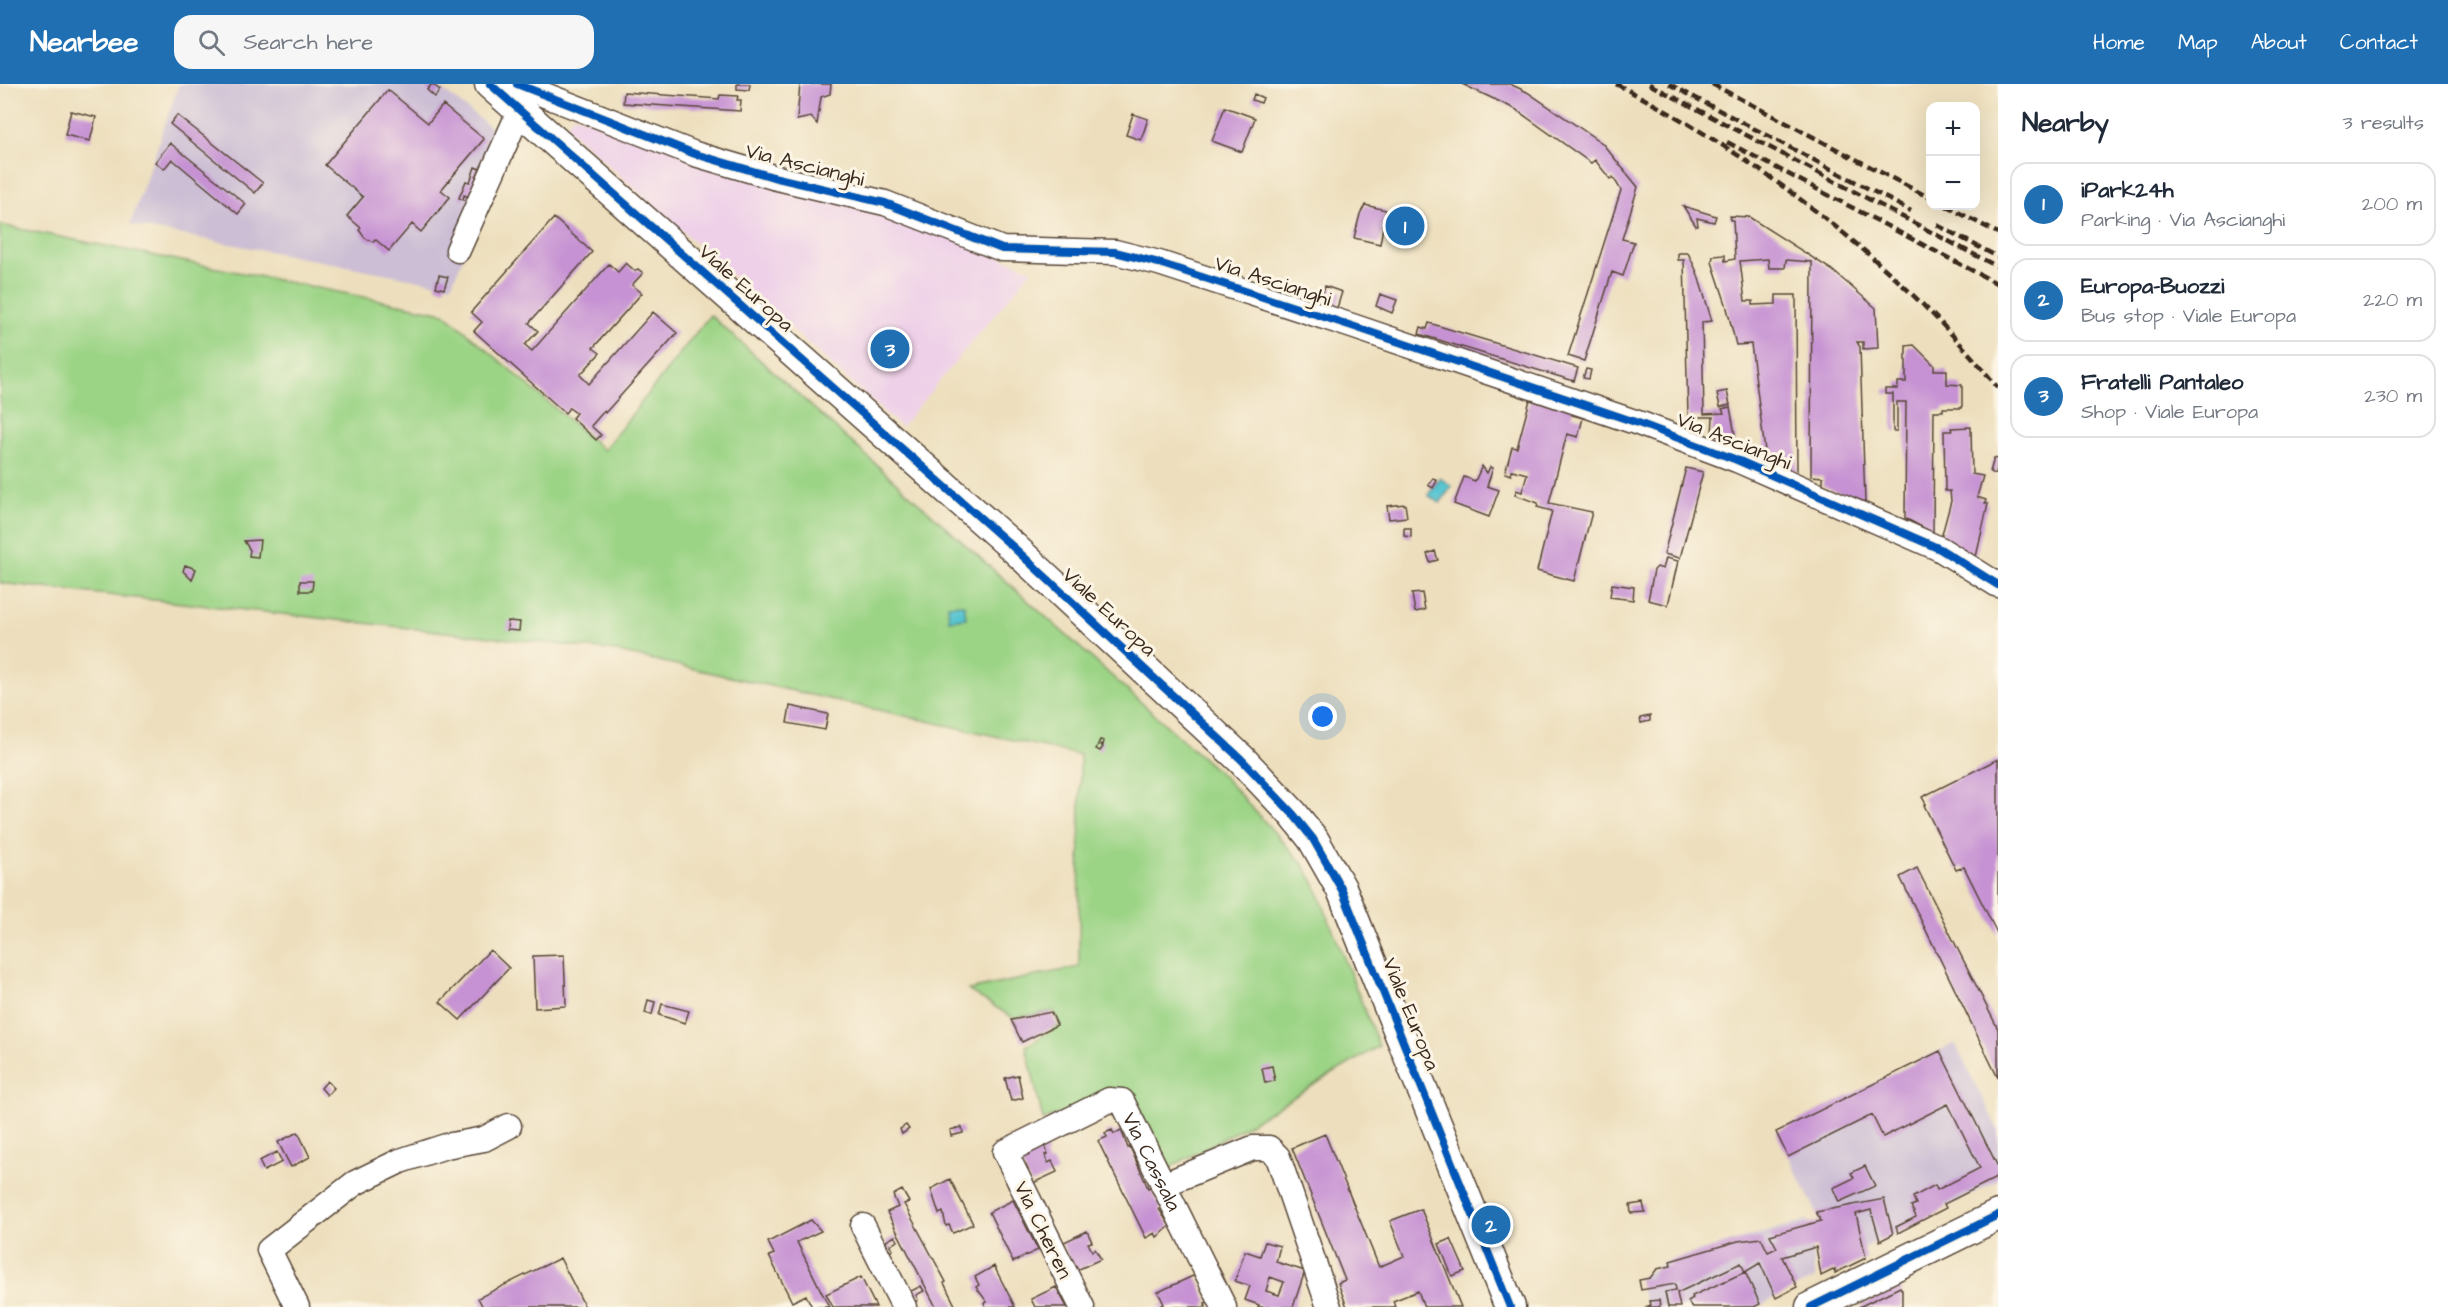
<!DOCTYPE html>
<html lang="en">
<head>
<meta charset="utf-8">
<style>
  body { margin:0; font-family:"Architects Daughter",sans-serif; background:#f6f6f7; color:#1f2937 }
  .controls { position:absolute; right:18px; top:18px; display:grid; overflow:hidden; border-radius:12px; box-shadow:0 6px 24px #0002 }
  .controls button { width:54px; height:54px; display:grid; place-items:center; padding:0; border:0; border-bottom:2px solid #e0e1e3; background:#fff; color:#1f2937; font:30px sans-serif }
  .you { position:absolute; left:1323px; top:633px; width:21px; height:21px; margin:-15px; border:4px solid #fff; border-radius:50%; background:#1a73e8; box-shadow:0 0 0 9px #1a73e833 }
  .badge { display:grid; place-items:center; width:39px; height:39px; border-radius:50%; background:#1f6fb2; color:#fff; font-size:20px; font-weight:700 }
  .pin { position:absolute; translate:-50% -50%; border:3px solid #fff; box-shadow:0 2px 6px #0006 }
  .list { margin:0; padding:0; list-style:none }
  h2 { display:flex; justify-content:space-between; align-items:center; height:78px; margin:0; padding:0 24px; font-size:26px }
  h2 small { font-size:20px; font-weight:400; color:#747a83 }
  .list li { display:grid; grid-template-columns:39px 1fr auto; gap:18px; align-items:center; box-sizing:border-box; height:84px; margin:0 12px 12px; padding:0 12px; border:2px solid #e0e1e3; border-radius:18px }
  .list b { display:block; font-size:22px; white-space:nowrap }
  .list p { margin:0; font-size:20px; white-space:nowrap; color:#747a83 }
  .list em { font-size:20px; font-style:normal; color:#747a83 }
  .icon { flex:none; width:33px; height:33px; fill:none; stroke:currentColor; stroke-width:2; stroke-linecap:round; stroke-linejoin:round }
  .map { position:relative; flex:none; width:1998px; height:1223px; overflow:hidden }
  header { display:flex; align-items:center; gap:36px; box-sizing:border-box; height:84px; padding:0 30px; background:#1f6fb2; color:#fff }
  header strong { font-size:28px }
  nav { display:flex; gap:33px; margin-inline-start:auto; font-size:21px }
  .search { width:420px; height:54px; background:#f6f6f7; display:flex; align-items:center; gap:15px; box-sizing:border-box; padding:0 21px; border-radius:18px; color:#747a83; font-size:22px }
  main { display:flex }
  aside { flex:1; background:#fff }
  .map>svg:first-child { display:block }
  .built { fill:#eed0e8 }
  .industrial { fill:#ccbed4 }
  .green { fill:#9cd486; stroke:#6c7f52; stroke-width:1.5 }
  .water { fill:#59c5d1; stroke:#4a7878; stroke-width:1.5 }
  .building { fill:#c692d3; fill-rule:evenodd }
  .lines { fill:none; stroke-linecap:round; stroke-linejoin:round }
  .minor-casing { stroke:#564536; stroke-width:27 }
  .major-casing { stroke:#564536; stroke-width:33 }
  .minor { stroke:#fff; stroke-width:24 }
  .major { stroke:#fff; stroke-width:30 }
  .rail { stroke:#3b2a1e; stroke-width:4.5; stroke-dasharray:9 4.5; stroke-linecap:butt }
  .cycleway-casing { stroke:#fcf5e5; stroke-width:11 }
  .cycleway { stroke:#0057b8; stroke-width:8 }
  .labels { text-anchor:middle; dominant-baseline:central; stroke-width:6; stroke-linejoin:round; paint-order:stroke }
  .street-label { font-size:21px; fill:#3b2a1e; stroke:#fcf5e5 }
</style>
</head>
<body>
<header>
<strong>Nearbee</strong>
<div class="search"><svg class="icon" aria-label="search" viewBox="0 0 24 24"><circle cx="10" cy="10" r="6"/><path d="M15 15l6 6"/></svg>Search here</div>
<nav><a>Home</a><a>Map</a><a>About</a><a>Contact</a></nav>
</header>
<main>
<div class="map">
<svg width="1998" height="1223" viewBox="0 0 1998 1223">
  <rect width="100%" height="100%" fill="#fcf5e5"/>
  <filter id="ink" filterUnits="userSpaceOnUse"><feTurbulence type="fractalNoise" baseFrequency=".0167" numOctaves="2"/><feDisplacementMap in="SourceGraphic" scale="12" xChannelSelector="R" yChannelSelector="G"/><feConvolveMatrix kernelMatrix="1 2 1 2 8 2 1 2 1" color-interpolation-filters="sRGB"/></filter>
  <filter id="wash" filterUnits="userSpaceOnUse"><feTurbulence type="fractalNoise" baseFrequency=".008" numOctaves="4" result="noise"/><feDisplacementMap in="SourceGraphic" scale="24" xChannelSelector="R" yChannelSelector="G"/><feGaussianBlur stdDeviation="1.35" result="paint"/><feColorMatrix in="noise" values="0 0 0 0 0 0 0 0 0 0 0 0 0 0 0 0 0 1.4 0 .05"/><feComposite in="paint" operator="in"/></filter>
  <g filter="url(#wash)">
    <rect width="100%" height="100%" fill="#eddfbd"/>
    <path class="built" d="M573 31 885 125 1032 186 901 343 566 43Z"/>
    <path class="industrial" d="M179 0H435L512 60 451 202 130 141Z
      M1955 959 1998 1046V1097L1864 1164 1866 1174 1835 1189 1836 1134 1821 1137 1776 1048Z
      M1808 1136 1815 1194 1757 1223H1646L1639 1194 1669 1176Z"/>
    <path class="green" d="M0 141 444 229 604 366 710 231 1224 693 1302 779 1314 798 1379 962 1239 1046 1169 1084 1124 1005 1043 1036 1026 962 1060 941 1054 927 1013 934 968 906 1079 883 1080 671 609 566 0 499Z"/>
    <path class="water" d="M1440 394 1452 402 1440 419 1428 411Z
      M964 520 966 534 949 536 948 521Z"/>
    <g id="blocks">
      <path class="building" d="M432 0 440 6 435 13 427 6Z
        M737 0H750L749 6 737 5Z
        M800 0H831L830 10 821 13 817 40 811 33 797 36Z
        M1462 0H1510L1527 8 1602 59 1638 103 1622 155 1634 158 1623 192 1612 188 1584 277 1568 272 1621 106 1613 93 1610 95 1595 76 1591 79 1515 25Z
        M388 6 428 39 443 21 484 55 441 106 450 113 421 148 412 140 389 167 375 155 373 158 365 154 359 146 361 144 347 132 363 113 325 81Z
        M624 8 719 15 720 11 738 12 737 16H741L740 27 623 19Z
        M1254 10 1263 14 1261 19 1252 16Z
        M1225 23 1255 34 1242 68 1212 57Z
        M71 27 96 33 90 57 65 51Z
        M1133 30 1148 35 1141 56 1126 51Z
        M177 31 263 99 255 109 170 40Z
        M170 59 246 120 238 130 172 75 164 85 155 78Z
        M475 83 480 85 476 93 485 96 477 116 464 111 463 116 459 114 466 97 470 98Z
        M1365 121 1386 126 1380 160 1354 154 1360 130Z
        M1683 122 1716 132 1714 138 1697 134 1698 142H1696Z
        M1730 132 1749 133 1832 186 1876 224 1878 264 1863 265V258H1857L1860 263 1865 418 1823 402V393L1811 392 1812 178 1786 176 1785 184H1769L1768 175 1740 177 1745 217H1753V221L1776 220V211H1796L1797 389 1767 382 1751 260 1736 261 1726 220 1712 178 1713 172 1725 171V177L1735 175 1733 136H1730Z
        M554 134 592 168 529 239 538 247 525 261 532 267 609 180 618 188 626 179 635 187 638 185 643 189 632 201 642 209 593 264 600 269 580 291 589 300 653 228 677 249 605 329 604 327 591 342 601 351 596 356 572 334 576 329 569 324 565 329 474 247 482 238 471 228Z
        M1678 169H1688L1697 188 1712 237 1702 238 1704 330 1724 329 1722 325 1730 323 1736 356 1731 359 1712 350 1713 333H1688L1684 176H1678Z
        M439 191 448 193 444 205 436 203Z
        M1325 202 1342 208 1337 224 1320 218Z
        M1380 210 1397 216 1392 229 1376 222Z
        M1429 239 1578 284 1574 297 1419 250 1421 243 1427 245Z
        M1914 261 1934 281V286H1947V300L1962 301V324H1943V327H1934L1933 449 1905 434 1906 318H1897V347H1893V310H1885V305H1898V298H1906V262Z
        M1586 285 1591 286 1589 295 1583 294Z
        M1727 307 1730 321 1720 323 1717 309Z
        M1531 312 1574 323 1572 331 1583 334 1578 353 1567 350 1549 419 1592 428 1574 497 1537 487 1552 427 1537 423 1538 419 1515 411 1516 406 1522 408 1527 390 1512 386 1511 391 1505 389 1512 363 1517 364Z
        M1971 343 1972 390 1983 392 1977 413 1986 416 1985 419 1988 420 1976 473 1941 454 1951 417 1950 407H1945L1944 347H1952L1951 344Z
        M1994 374 1998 375 1996 390 1990 388Z
        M1482 382 1487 389 1490 383 1493 384 1487 402 1499 406 1489 433 1454 420 1464 393 1475 397Z
        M1686 384 1703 388 1680 474 1664 470Z
        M1433 394 1437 397 1433 404 1428 401Z
        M1405 420 1407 433 1389 435 1387 422Z
        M1404 444H1411V453L1404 452Z
        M260 456 258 473 249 472 250 466 244 457Z
        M1435 467 1438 476 1430 478 1427 470Z
        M1666 474 1678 477 1668 521 1648 516 1654 486 1657 483 1663 485Z
        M185 481 196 485 192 496 183 487Z
        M300 497H313L312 507H300Z
        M1612 500 1634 503 1633 516 1610 513Z
        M1422 509 1425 526 1415 528 1412 510Z
        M508 537 520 538 519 547 507 546Z
        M790 622 828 630 825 646 787 639Z
        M1650 632V637L1641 639 1640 634Z
        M1100 656 1104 657 1103 661 1100 660 1103 663 1100 667 1096 665Z
        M1998 675V851L1964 783 1956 786 1924 721 1926 720 1922 713Z
        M1917 784 1998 945V994L1900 793Z
        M490 866 509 884 460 936 440 918Z
        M564 871 566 922 535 924 533 872Z
        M648 916 655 918 652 931 645 929Z
        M662 920 689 927 685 939 659 931Z
        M1051 928 1057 941 1022 958 1011 936Z
        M1940 967 1998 1083V1093L1944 1120 1946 1124 1898 1149 1896 1143 1916 1133 1911 1122 1916 1120 1913 1113 1935 1101 1937 1106 1980 1084 1948 1020 1883 1053 1872 1031 1788 1073 1776 1048Z
        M1272 982 1275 997 1265 999 1262 984Z
        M1018 991 1023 1014 1011 1017 1005 994Z
        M327 997 334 1004 327 1011 321 1004Z
        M906 1041 909 1045 902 1050 900 1045Z
        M962 1043 963 1049 951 1052 950 1046Z
        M1112 1046 1114 1050 1121 1046 1128 1064 1130 1063 1148 1104 1150 1103 1161 1124 1159 1125 1170 1142 1157 1153 1155 1149 1146 1154 1098 1057 1107 1053 1105 1049Z
        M298 1048 310 1073 291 1083 278 1058Z
        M1325 1050 1379 1183 1404 1172 1390 1137 1421 1125 1461 1223H1424L1418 1207 1393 1217 1395 1223H1347L1338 1199 1345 1196 1292 1064Z
        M1044 1060 1048 1070 1045 1071 1048 1079 1052 1077 1057 1088 1031 1100 1018 1072Z
        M277 1068 282 1078 264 1087 259 1077Z
        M1865 1082 1875 1102 1839 1118 1833 1104 1854 1094 1851 1089Z
        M950 1095 973 1140 953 1149 949 1141 946 1142 943 1128 939 1130 931 1105Z
        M902 1106 909 1118 904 1120 946 1198 944 1199 956 1223H936L887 1128 898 1123 893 1111Z
        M1884 1115 1893 1150 1880 1157 1871 1126 1856 1130 1866 1174 1835 1189V1185L1821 1192 1816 1163 1782 1173 1797 1203 1776 1214 1760 1179 1745 1188 1760 1220 1754 1223H1691L1688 1217 1693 1214 1692 1212 1745 1188 1741 1179 1677 1209 1680 1223H1668L1665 1208 1676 1206 1675 1200 1641 1206 1639 1196 1650 1194 1657 1185 1671 1182 1670 1177 1738 1157 1761 1154 1768 1168 1777 1164 1770 1151 1821 1137 1816 1128Z
        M1013 1116 1038 1166 1013 1178 989 1128Z
        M1643 1119 1645 1128 1631 1129 1630 1121Z
        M811 1136 821 1147 797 1158 829 1223H812L806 1211 792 1218 769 1172 774 1170 768 1158Z
        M1087 1147 1092 1158 1088 1159 1092 1167 1095 1165 1101 1175 1075 1187 1062 1159Z
        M895 1152 898 1157 890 1161 893 1166 889 1168 886 1157Z
        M1451 1155 1465 1187 1452 1192 1439 1160Z
        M1265 1158 1280 1162 1276 1178 1305 1187 1293 1223H1258L1259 1221 1245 1216 1250 1202 1235 1197 1245 1167 1260 1172ZM1270 1193 1284 1198 1279 1211 1266 1207Z
        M560 1174 585 1223H483L478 1214Z
        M994 1182 1015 1223H986L984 1219 987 1218 976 1203 979 1201 975 1193Z
        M1195 1191 1208 1218 1205 1219 1206 1223H1157L1164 1220 1158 1208Z
        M861 1193 876 1223H833L826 1210Z
        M921 1202 924 1207 916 1211 918 1216 915 1218 911 1207Z
        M1056 1203 1067 1223H1035L1031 1215Z
        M1900 1203 1902 1206V1223H1859Z
        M1659 1216 1660 1223H1645L1651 1221 1650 1217Z"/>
    </g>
  </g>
  <g filter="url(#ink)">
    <use href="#blocks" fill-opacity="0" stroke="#564536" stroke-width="1.5"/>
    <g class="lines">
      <g class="minor-casing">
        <g id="minor">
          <path d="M517 0 695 70 773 93 885 119 1002 165 1115 168 1159 179 1352 242 1641 340 1737 376 1940 465 1998 501"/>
          <path d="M458 166 520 26"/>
          <path d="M1163 1101 1253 1064H1269L1278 1073 1329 1223"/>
          <path d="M863 1142 904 1223"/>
          <path d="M297 1223 269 1166 355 1099 400 1077 446 1062 484 1055 509 1042"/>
          <path id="s1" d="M1082 1223 1005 1068 1109 1016 1122 1017 1224 1223"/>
        </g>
      </g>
      <g class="major-casing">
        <path id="major" d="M490 0 1012 462 1241 675 1293 730 1313 755 1342 806 1510 1223
          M1811 1223 1998 1131"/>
      </g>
      <use href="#minor" class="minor"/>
      <use href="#major" class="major"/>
      <path class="rail" d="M1616 0C1757 72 1899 180 1998 304
        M1649 0 1998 183
        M1669 0 1911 127
        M1712 0 1930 114
        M1727 58 1998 200
        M1946 122 1998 149
        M1937 141 1998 173"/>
      <g class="cycleway-casing">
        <path id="cycleway" d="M490 0 1012 462 1241 675 1293 730 1313 755 1342 806 1510 1223
          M517 0 695 70 773 93 885 119 1002 165 1115 168 1159 179 1352 242 1641 340 1737 376 1940 465 1998 501
          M1811 1223 1998 1131"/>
      </g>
      <use href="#cycleway" class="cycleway"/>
    </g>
  </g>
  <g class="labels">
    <g class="street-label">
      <text transform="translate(805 81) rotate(14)">Via Ascianghi</text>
      <text transform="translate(1273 197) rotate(18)">Via Ascianghi</text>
      <text transform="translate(746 204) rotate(42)">Viale Europa</text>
      <text transform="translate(1734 357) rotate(22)">Via Ascianghi</text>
      <text transform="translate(1109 528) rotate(43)">Viale Europa</text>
      <text transform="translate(1411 930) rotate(68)">Viale Europa</text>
      <text stroke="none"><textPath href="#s1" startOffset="370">Via Cassala</textPath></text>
      <text transform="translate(1043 1146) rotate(64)">Via Cheren</text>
    </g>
  </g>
</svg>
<div class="controls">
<button>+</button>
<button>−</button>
</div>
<div class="you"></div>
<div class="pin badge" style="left:1405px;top:142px">1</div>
<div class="pin badge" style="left:1491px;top:1141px">2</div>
<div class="pin badge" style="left:890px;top:265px">3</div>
</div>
<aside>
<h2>Nearby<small>3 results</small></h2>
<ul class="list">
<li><span class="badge">1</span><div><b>iPark24h</b><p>Parking · Via Ascianghi</p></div><em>200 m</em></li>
<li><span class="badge">2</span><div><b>Europa-Buozzi</b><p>Bus stop · Viale Europa</p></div><em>220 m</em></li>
<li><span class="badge">3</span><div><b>Fratelli Pantaleo</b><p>Shop · Viale Europa</p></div><em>230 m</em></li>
</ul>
</aside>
</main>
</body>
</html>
